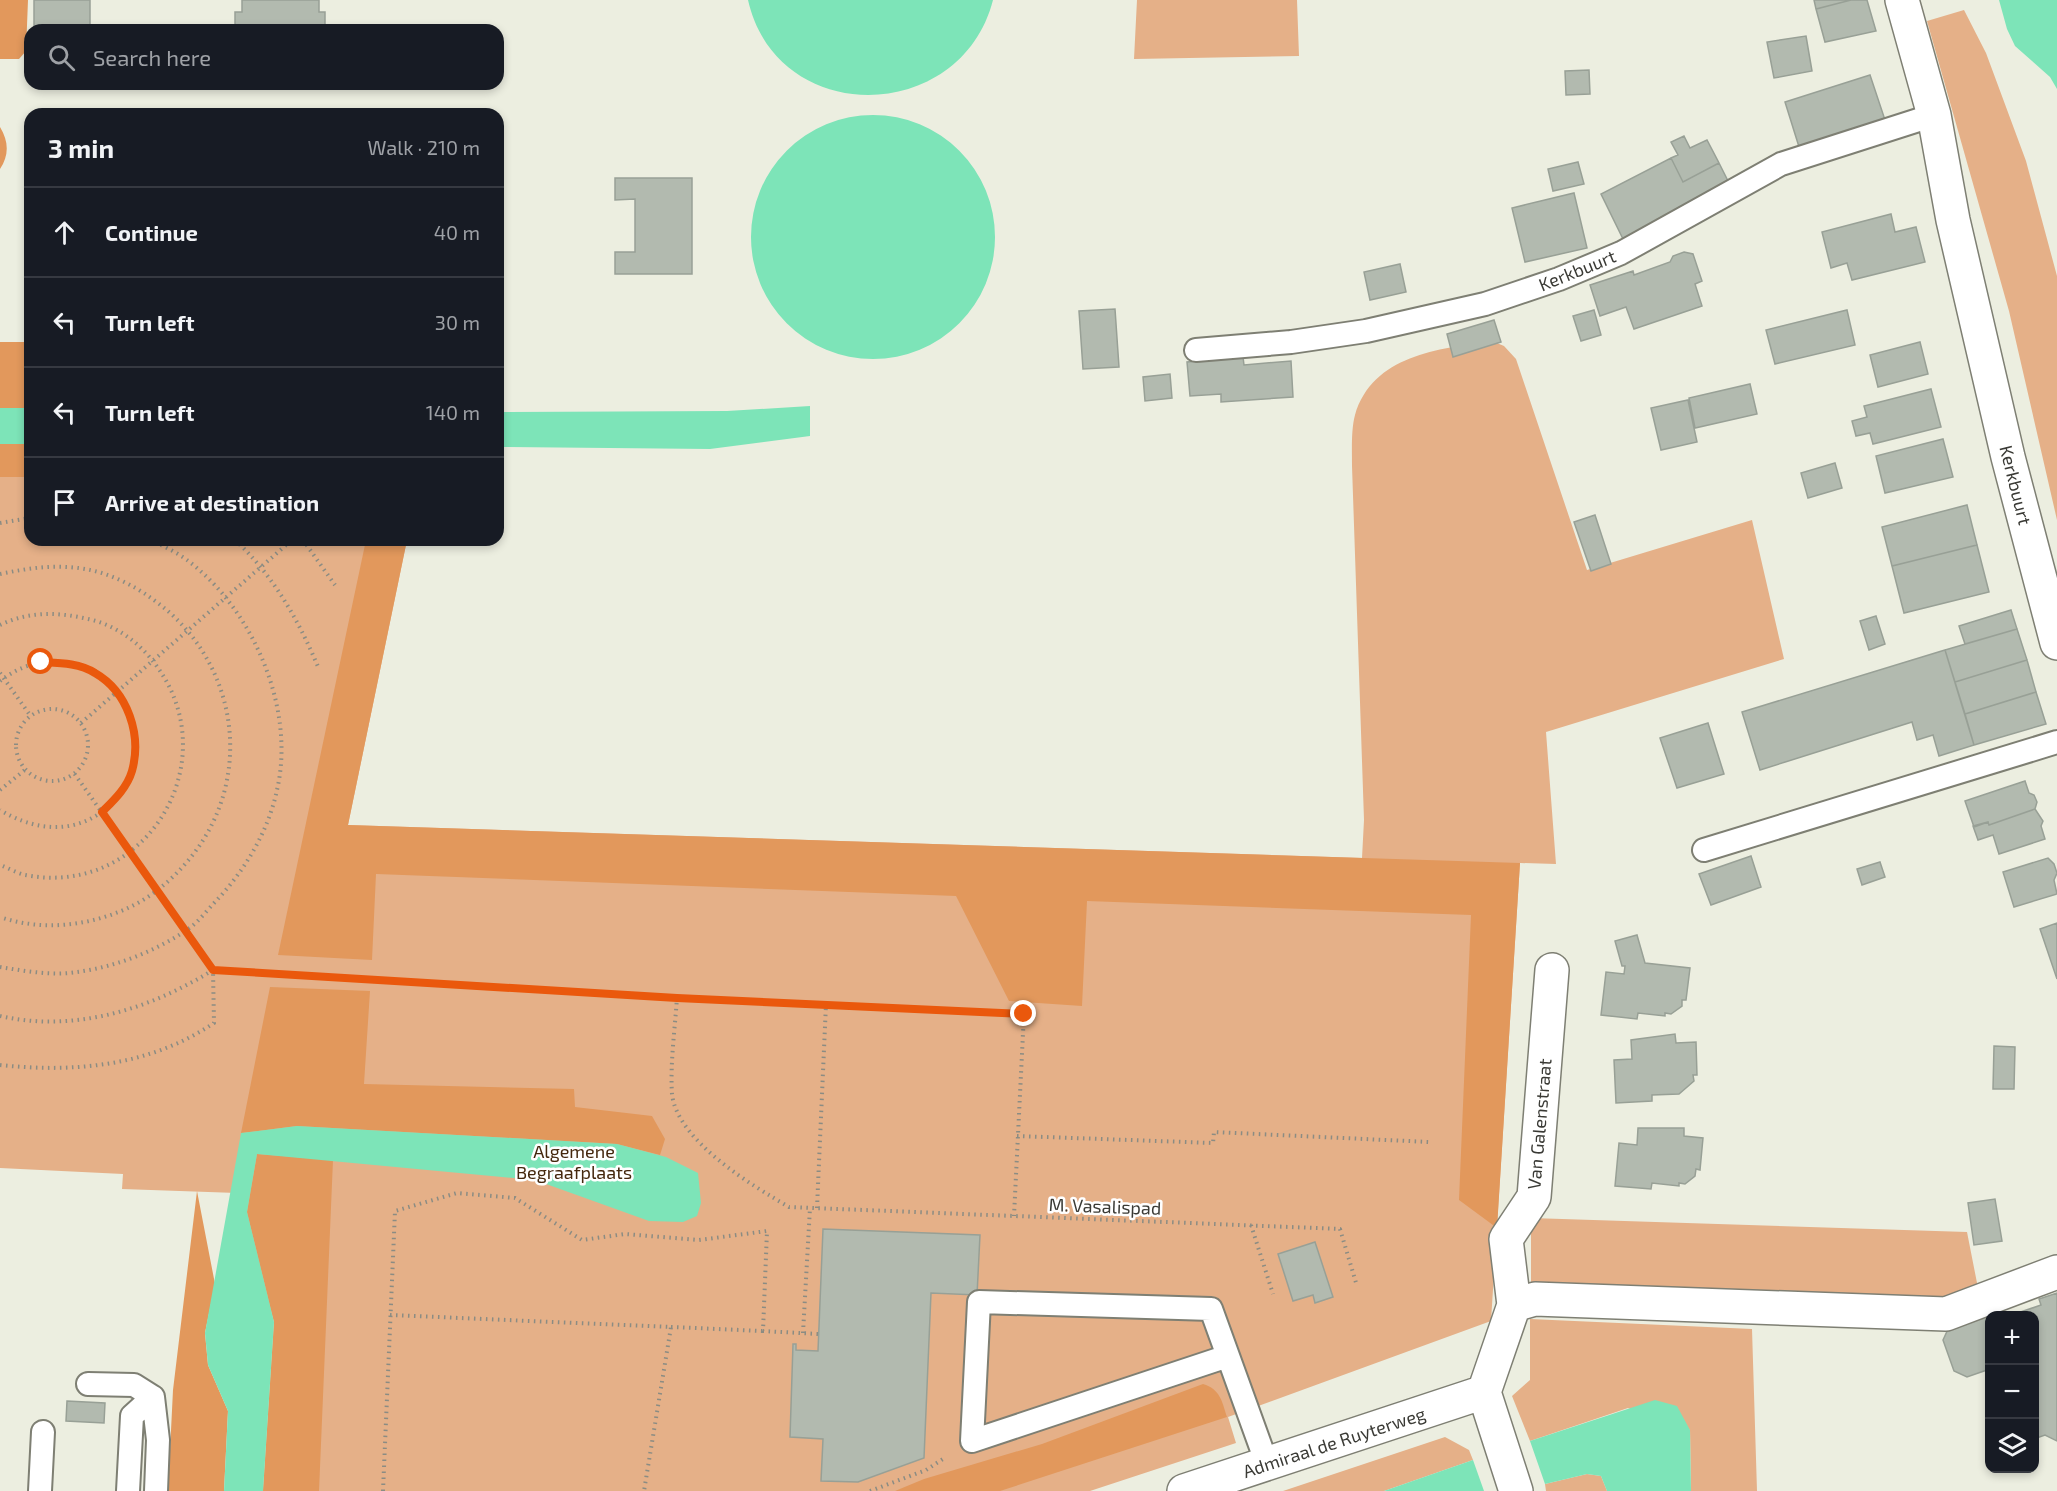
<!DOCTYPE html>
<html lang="en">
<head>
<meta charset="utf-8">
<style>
  body { margin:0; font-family:"Exo 2",sans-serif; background:#242831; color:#f1f3f6 }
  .controls { position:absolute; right:18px; bottom:18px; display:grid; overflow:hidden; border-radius:12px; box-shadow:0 3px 9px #0003 }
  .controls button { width:54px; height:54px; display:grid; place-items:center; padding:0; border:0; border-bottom:2px solid #363941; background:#171b24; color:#f1f3f6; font:30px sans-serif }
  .stop { position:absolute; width:18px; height:18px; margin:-14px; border:4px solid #ea580c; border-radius:50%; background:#fff }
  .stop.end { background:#ea580c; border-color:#fff; box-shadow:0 2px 6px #0008 }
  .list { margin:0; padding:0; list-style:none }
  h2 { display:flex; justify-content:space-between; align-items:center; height:78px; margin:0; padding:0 24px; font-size:26px }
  h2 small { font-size:20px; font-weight:400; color:#9ea1a6 }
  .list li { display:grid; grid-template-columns:39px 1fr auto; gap:18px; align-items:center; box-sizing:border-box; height:90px; padding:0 24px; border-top:2px solid #363941 }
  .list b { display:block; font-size:22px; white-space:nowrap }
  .list em { font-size:20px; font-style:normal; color:#9ea1a6 }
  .icon { flex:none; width:33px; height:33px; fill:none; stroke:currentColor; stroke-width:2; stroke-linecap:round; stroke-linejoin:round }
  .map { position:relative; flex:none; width:2057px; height:1491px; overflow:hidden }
  .search { position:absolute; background:#171b24; box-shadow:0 3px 9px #0003; left:24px; top:24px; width:480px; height:66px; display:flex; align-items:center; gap:15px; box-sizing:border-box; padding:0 21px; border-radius:18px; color:#9ea1a6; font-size:22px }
  .panel { position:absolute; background:#171b24; box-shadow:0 3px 9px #0003; left:24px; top:108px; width:480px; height:438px; border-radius:18px }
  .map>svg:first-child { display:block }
  .green { fill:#e5b088 }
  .forest { fill:#e2985c }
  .water { fill:#7de4b8 }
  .building { fill:#b2baaf; stroke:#98a096; stroke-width:1.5 }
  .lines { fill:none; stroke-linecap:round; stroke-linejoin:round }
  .lane-casing { stroke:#7e7f73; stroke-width:26 }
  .street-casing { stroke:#7e7f73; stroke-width:36 }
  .path { stroke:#8b8c83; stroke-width:4; stroke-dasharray:1.5 4.5; stroke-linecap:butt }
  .lane { stroke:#fff; stroke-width:22 }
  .street { stroke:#fff; stroke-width:33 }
  .route { stroke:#ea580c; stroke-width:8 }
  .labels { text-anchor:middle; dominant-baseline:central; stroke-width:5; stroke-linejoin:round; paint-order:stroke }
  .street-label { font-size:18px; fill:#3a3a35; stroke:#fff }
  .park-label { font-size:18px; fill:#44270d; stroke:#fff }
</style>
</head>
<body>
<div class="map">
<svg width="2057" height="1491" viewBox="0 0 2057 1491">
  <rect width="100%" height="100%" fill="#eceee0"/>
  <path class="green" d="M1137 0H1297L1299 56 1134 59Z
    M1964 10 1986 53 2026 161 2057 276V520L2009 311 1927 21Z
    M1492 341 1504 346 1516 359 1587 570 1752 520 1784 659 1546 732 1556 864 1520 863 1491 1321 1228 1417 1236 1443 1090 1491H263L274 1322 237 1193 122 1189 123 1174 0 1168V444H30V540H407L348 825 1362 858 1364 820 1352 466C1352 450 1351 430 1355 415 1373 355 1438 349 1492 341Z
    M1531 1218 1967 1232 1978 1288 1906 1307 1531 1287Z
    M1530 1319 1752 1329 1757 1491H1691L1690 1430 1628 1408 1530 1441 1512 1396 1530 1380Z
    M1445 1437 1469 1450 1473 1460 1384 1491H1283Z
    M1587 1474 1601 1476 1607 1491H1546L1545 1484Z"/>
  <path class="forest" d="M0 0H28L26 51 19 59H0Z
    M0 127C9 142 9 155 0 169Z
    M0 342H30V408H0Z
    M0 444H30V477H0Z
    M366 540H407L348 825 1520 863 1497 1228 1459 1200 1471 915 1087 901 1082 1006 1009 1001 956 896 376 874 372 960 278 955Z
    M270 987 370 991 364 1084 574 1089 575 1107 652 1116 665 1139 660 1155 617 1144 297 1126 241 1133Z
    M257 1154 333 1160 319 1491H263L274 1322 247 1212Z
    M197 1191 215 1284 205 1333 208 1365 228 1411 224 1491H168L173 1390Z
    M1203 1384C1220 1389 1222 1401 1227 1417L1000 1491H895L924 1479 1042 1444Z"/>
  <path class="water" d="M748 0H993C961 125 777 128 748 0Z
    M1999 0H2057V89L2050 77 2015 46 2007 29Z
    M751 237a122 122 0 1 1 244 0a122 122 0 1 1-244 0Z
    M810 406V436L710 449 498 447V412L727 411Z
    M0 408H30V444H0Z
    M297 1126 617 1144 666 1157 698 1173 701 1203 697 1216 683 1222 649 1221 535 1180 257 1154 247 1212 274 1322 263 1491H224L228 1411 208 1365 205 1333 241 1133Z
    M1655 1400 1677 1406 1690 1430 1691 1491H1607L1601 1476 1587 1474 1545 1484 1530 1441Z
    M1473 1460 1484 1491H1384Z"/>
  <path class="building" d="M34 0H90V30H34Z
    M242 0H319V12H325V30H235V12H242Z
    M1814 0H1851L1816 9Z
    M1851 0H1867L1876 31 1825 42 1816 9Z
    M1806 36 1812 71 1774 78 1767 42Z
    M1589 70 1590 94 1566 95 1565 71Z
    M1870 75 1886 123 1800 150 1785 102Z
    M1684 136 1690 148 1707 140 1719 163 1683 182 1671 158 1678 155 1671 142Z
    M1671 158 1683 182 1719 163 1731 187 1624 241 1601 194Z
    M1578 162 1584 184 1553 191 1548 169Z
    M615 178H692V274H615V252H635V199L615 200Z
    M1574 193 1587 248 1525 262 1512 208Z
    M1891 214 1895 232 1916 227 1925 262 1852 280 1847 263 1831 268 1822 232Z
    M1684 252 1693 254 1702 281 1695 284 1702 306 1634 329 1626 307 1600 316 1590 285 1633 271 1634 275 1670 262 1673 256Z
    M1400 264 1406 292 1370 300 1364 272Z
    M1115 309 1119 367 1083 369 1079 311Z
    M1594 310 1601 335 1581 341 1573 316Z
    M1847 310 1855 345 1775 364 1766 330Z
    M1494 320 1501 342 1453 357 1447 334Z
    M1920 342 1928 374 1878 387 1870 355Z
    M1243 357 1244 365 1291 361 1293 397 1221 402V394L1190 396 1187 362Z
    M1170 374 1172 398 1145 401 1143 377Z
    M1750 384 1757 414 1695 428 1689 398Z
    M1931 389 1941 427 1873 444 1870 433 1856 436 1852 421 1867 417 1864 406Z
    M1688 400 1697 442 1661 450 1651 408Z
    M1943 439 1953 477 1885 493 1876 456Z
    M1835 463 1842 488 1808 498 1801 473Z
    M1967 505 1977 545 1892 566 1882 527Z
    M1595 515 1611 564 1591 571 1574 522Z
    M1977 545 1989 592 1904 613 1892 566Z
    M2011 610 2017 629 1965 644 1959 626Z
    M1876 616 1885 644 1869 650 1860 621Z
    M2017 629 2027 660 1955 682 1945 650Z
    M1945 650 1974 745 1939 756 1933 735 1917 740 1912 722 1760 770 1742 712Z
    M2027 660 2036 692 1965 714 1955 682Z
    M2036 692 2046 724 1974 745 1965 714Z
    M1708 723 1724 774 1677 788 1660 738Z
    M2025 781 2029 793 2034 795 2037 802 2035 809 1989 825 1988 822 1974 827 1965 801Z
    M2035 809 2043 821 2041 826 2045 839 1999 854 1993 835 1978 840 1973 826 1988 822 1989 825Z
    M1751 856 1761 887 1711 905 1699 874Z
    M2048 858 2054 864 2057 873 2054 880 2057 894 2014 907 2003 872Z
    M1880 862 1885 877 1862 885 1857 869Z
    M2057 923V979L2040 929Z
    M1637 935 1645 963 1690 968 1686 1000H1682V1006L1671 1014 1665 1013V1016L1638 1013 1637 1019 1601 1015 1606 972 1624 974 1625 966H1622L1615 941Z
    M1675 1034 1676 1043 1696 1042 1697 1075H1693L1694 1081 1679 1094 1652 1095V1101L1616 1103 1614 1060 1632 1059 1631 1040Z
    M1994 1046 2015 1047 2014 1089H1993Z
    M1638 1128H1684V1136L1703 1138 1700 1170 1696 1169 1695 1176 1685 1184 1679 1183V1186L1652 1183 1651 1189 1615 1186 1619 1143 1637 1145Z
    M1995 1199 2002 1241 1974 1245 1968 1203Z
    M823 1229 980 1235 977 1295 931 1293 924 1458 858 1482 821 1481 823 1439 790 1437 793 1344H796V1350L818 1351Z
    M1315 1242 1333 1297 1315 1303 1313 1295 1293 1301 1278 1254Z
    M2057 1293V1441L2045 1435 2034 1439V1316H1990V1376L1987 1370 1967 1377 1954 1371 1943 1340 1949 1327 2000 1309 2012 1315 2041 1305 2039 1299Z
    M67 1401 105 1403 104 1423 66 1421Z"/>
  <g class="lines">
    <g class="lane-casing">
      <path id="lane" d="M1196 350 1291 342 1366 331 1485 304 1559 279 1621 253 1781 164 1934 115
        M1704 850 2057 742
        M1228 1356 1211 1309 979 1302 972 1441 1228 1356 1267 1464
        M88 1384 134 1385 153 1397 158 1440 156 1491
        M40 1491 43 1432
        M128 1491 132 1416 153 1397"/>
    </g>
    <g class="street-casing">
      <path id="street" d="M1902 0 1934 115 1953 220 2008 457 2057 643
        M1514 1305 1535 1299 1946 1314 2057 1272
        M1484 1392 1514 1305 1506 1239 1534 1197 1552 970
        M1484 1392 1516 1491
        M1184 1491 1484 1392"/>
    </g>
    <path class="path" d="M0 523 30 518
      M235 540C274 576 299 621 319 669
      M303 540 335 585
      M0 574C29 568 56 564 85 569 109 573 133 585 151 598 237 657 257 775 191 857 171 882 146 902 116 913 79 927 38 930 0 917
      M0 625C29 611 58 612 88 619 113 624 136 640 152 660 231 757 148 899 25 875 17 873 8 868 0 865
      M0 673 30 715
      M0 681C22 664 50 656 77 666 193 710 119 881 0 810
      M16 745a36 36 0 1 1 72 0a36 36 0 1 1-72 0Z
      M81 723 292 540
      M0 790 26 769
      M0 967C25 971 52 976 77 972 116 967 159 950 191 927 200 920 208 909 216 901 245 870 268 832 277 790 296 709 253 609 187 560 176 552 163 546 151 540
      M677 997C675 1029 670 1063 672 1094 677 1141 753 1186 789 1207L1340 1229 1357 1286
      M0 1016C75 1033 150 1009 213 970L74 773
      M0 1065C75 1073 150 1066 214 1023L213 970 677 997 1024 1013 1014 1216
      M1017 1136 1213 1143 1214 1132 1429 1142
      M817 1208 826 1004
      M1251 1225 1273 1294
      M390 1315 671 1327 644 1491
      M671 1327 763 1331
      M803 1333 810 1208
      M383 1491 395 1211 457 1193 515 1198 582 1240 625 1234 699 1240 767 1231 763 1331 818 1334
      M870 1491 926 1470 946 1457"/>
    <use href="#lane" class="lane"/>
    <use href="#street" class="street"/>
  </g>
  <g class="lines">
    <path class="route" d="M41 662C60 663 79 663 95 673 128 692 142 735 132 771 127 788 114 800 102 812L213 970 677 998 1024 1014"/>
  </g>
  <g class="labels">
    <g class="street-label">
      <text transform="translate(1577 270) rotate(-22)">Kerkbuurt</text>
      <text transform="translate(2016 485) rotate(76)">Kerkbuurt</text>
      <text transform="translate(1539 1124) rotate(-85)">Van Galenstraat</text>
      <text transform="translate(1105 1206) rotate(2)">M. Vasalispad</text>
      <text transform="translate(1334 1442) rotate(-18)">Admiraal de Ruyterweg</text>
    </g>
    <g class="park-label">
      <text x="574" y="1151">Algemene<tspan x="574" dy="21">Begraafplaats</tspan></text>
    </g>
  </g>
</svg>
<div class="controls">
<button>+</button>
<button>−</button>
<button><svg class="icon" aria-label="layers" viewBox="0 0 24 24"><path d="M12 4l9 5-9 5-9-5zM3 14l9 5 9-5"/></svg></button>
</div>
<div class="stop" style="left:41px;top:662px"></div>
<div class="stop end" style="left:1024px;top:1014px"></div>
<div class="search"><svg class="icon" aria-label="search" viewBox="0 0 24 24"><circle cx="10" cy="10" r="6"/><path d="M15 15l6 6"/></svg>Search here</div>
<section class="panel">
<h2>3 min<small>Walk · 210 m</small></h2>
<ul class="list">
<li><svg class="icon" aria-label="ahead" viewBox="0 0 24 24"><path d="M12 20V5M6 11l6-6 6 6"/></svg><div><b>Continue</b></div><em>40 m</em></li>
<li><svg class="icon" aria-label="left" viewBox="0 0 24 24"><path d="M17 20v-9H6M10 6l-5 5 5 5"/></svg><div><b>Turn left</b></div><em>30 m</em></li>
<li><svg class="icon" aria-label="left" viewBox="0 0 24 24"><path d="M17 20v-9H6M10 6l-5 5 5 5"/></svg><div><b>Turn left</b></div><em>140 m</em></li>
<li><svg class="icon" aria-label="arrive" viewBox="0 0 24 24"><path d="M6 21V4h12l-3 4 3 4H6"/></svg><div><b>Arrive at destination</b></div></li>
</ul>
</section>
</div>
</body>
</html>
